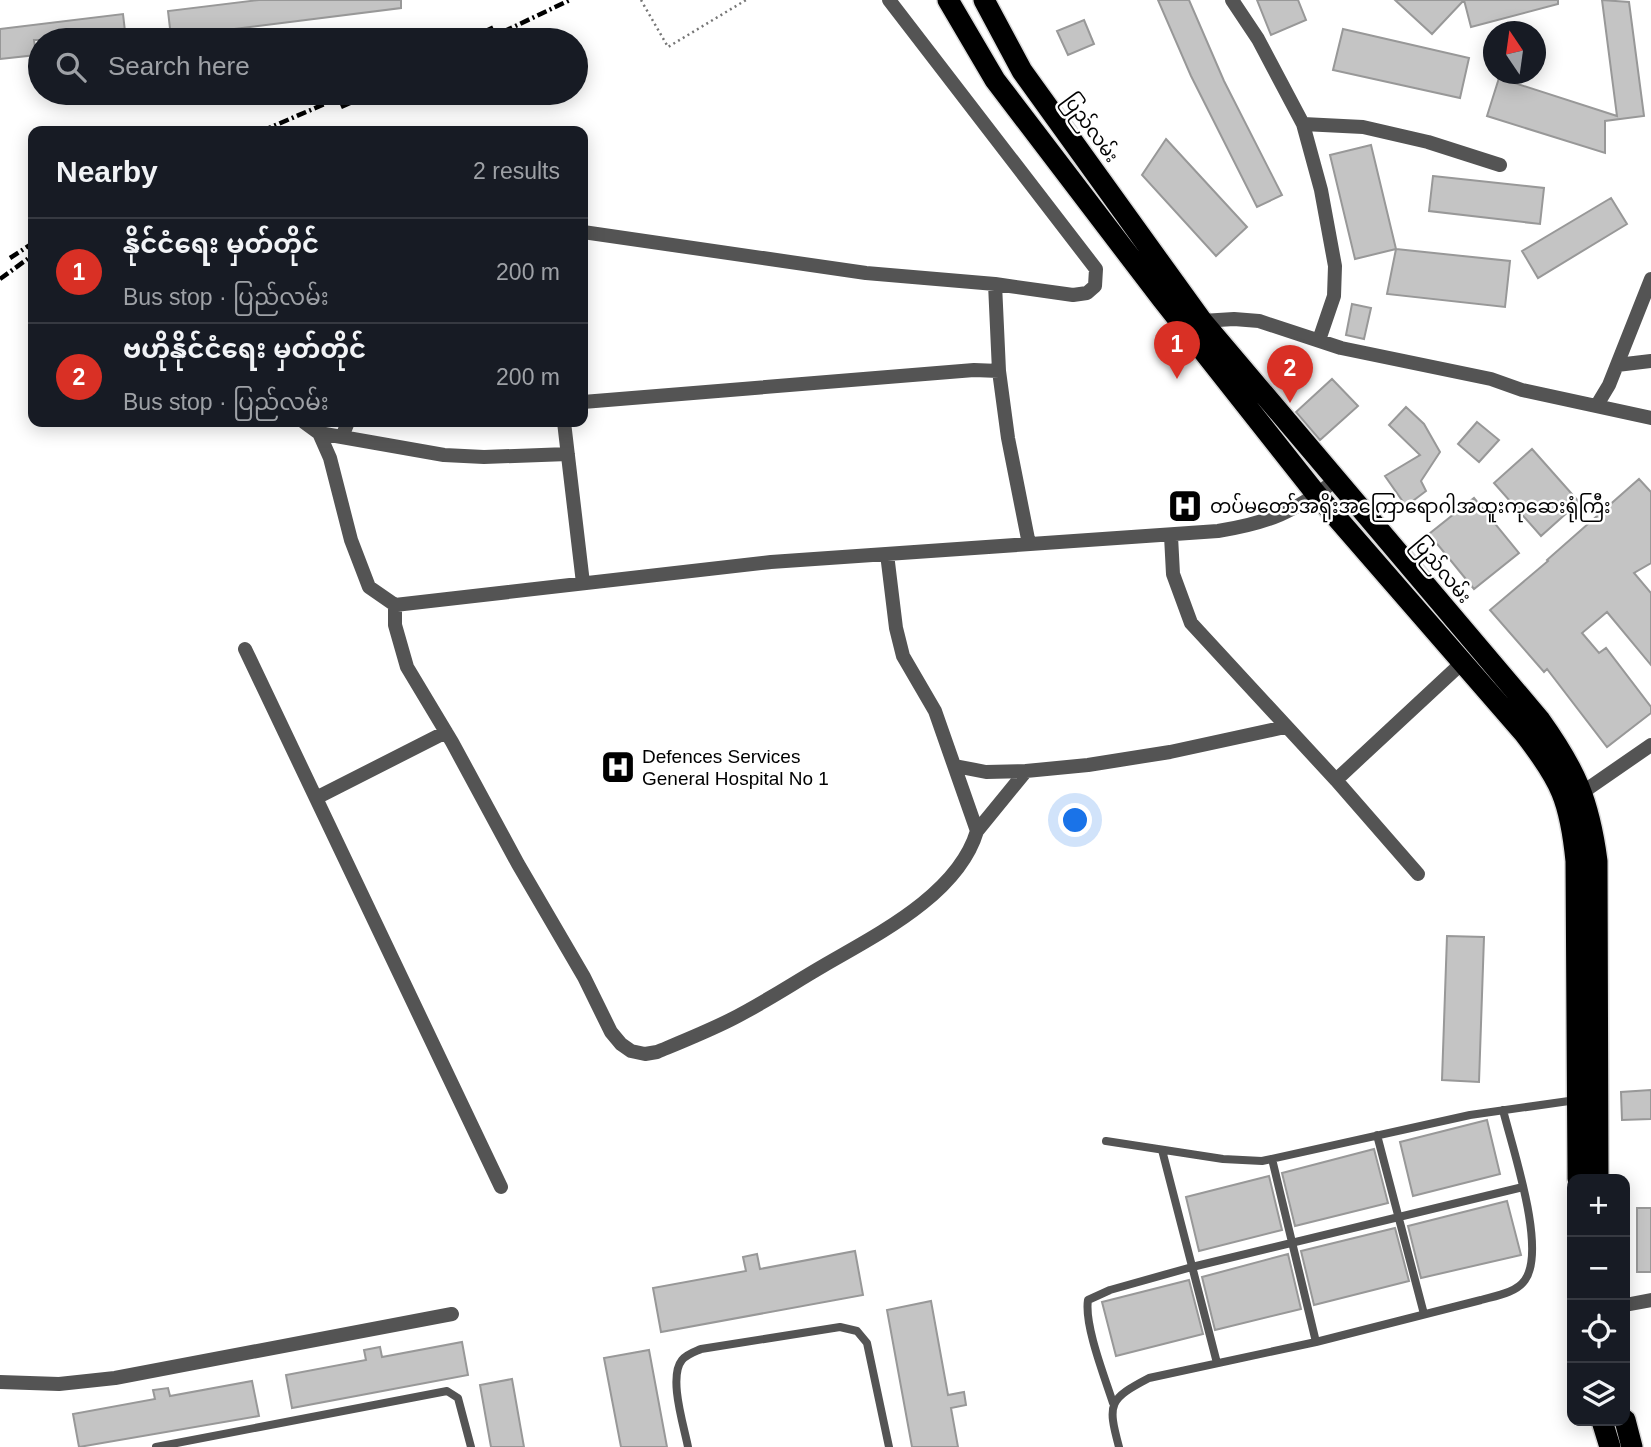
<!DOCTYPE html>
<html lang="en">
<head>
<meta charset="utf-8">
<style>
  body { margin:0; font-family:Arial,"Noto Sans Myanmar",sans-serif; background:#242831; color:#f1f3f6 }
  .controls { position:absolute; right:21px; bottom:21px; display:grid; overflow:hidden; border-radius:14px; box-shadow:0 4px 18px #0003 }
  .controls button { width:63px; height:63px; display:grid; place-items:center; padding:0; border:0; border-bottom:2px solid #363941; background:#171b24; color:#f1f3f6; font:35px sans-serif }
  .compass { position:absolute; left:1483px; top:21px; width:63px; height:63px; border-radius:50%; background:#171b24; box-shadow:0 4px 18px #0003; rotate:347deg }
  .you { position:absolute; left:1076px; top:821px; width:24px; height:24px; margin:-18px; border:5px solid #fff; border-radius:50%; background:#1a73e8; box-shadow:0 0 0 10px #1a73e833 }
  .badge { display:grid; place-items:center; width:46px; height:46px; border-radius:50%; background:#d93025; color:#fff; font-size:23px; font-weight:700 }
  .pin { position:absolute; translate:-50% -58px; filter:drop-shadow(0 2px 4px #0008) }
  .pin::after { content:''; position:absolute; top:37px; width:24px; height:21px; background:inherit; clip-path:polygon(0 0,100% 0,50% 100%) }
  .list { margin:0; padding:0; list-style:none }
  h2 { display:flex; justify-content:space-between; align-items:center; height:91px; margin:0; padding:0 28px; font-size:30px }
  h2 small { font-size:23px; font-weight:400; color:#9ea1a6 }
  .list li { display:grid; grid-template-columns:46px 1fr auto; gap:21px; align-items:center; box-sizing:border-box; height:105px; padding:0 28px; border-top:2px solid #363941 }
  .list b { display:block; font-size:26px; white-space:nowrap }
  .list p { margin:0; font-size:23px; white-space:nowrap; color:#9ea1a6 }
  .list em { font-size:23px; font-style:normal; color:#9ea1a6 }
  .icon { flex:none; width:38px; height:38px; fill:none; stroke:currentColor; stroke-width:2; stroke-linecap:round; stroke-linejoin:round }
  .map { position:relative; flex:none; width:1651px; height:1447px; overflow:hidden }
  .search { position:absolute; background:#171b24; box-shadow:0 4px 18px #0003; left:28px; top:28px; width:560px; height:77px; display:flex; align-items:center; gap:18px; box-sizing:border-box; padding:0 24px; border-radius:38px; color:#9ea1a6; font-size:26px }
  .panel { position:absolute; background:#171b24; box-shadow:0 4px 18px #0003; left:28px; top:126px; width:560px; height:301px; border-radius:14px }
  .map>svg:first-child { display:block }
  .building { fill:#c4c4c4; stroke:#989898; stroke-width:2 }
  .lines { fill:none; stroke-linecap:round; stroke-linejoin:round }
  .highway-casing { stroke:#dbdbdb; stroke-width:24 }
  .path { stroke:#767676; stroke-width:2.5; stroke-dasharray:2 3.5; stroke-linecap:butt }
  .lane { stroke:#545454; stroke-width:8 }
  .street { stroke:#545454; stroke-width:14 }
  .highway { stroke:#000; stroke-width:21 }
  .rail { stroke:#000; stroke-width:4.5; stroke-dasharray:10 3.5 2 3.5; stroke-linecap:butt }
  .labels { text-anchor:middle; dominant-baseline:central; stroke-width:5; stroke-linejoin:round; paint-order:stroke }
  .street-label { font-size:19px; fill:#000; stroke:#fff }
  .poi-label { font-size:19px; fill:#000; stroke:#fff; text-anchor:start }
</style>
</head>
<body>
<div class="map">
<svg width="1651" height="1447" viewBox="0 0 1651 1447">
  <rect width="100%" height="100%" fill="#fff"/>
  <path class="building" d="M259 0H401V8L171 37 168 11Z
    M1158 0H1189L1224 81 1282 195 1257 207 1191 76Z
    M1257 0H1298L1306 20 1271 35Z
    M1395 0H1558V4L1471 27 1464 0 1432 34Z
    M1602 0 1629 2 1644 116 1605 121V153L1487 116 1499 78 1617 116Z
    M123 14 126 40H34L36 55 0 59V29Z
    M1084 20 1094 44 1068 55 1057 31Z
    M1343 29 1469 58 1460 98 1333 70Z
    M1166 139 1247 227 1216 256 1142 175Z
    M1371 145 1396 249 1355 259 1330 155Z
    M1433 176 1544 188 1540 224 1429 211Z
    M1611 198 1627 224 1538 278 1522 251Z
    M1396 249 1510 261 1505 307 1387 294Z
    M1352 304 1371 308 1364 339 1346 335Z
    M1332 379 1358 406 1320 440 1296 412Z
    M1406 407 1424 424 1440 452 1421 481 1426 491 1406 506 1385 476 1420 455 1389 425Z
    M1477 422 1499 440 1479 462 1458 444Z
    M1532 449 1579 502 1541 536 1494 483Z
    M1639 479 1651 492V563L1634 573 1651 593V665L1607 612 1582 633 1599 653 1606 648 1651 707V713L1607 747 1547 669 1544 672 1490 610 1548 561 1547 560Z
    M1474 498 1519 553 1474 589 1429 534Z
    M1447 936 1484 937 1479 1082 1442 1080Z
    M1651 1090V1119L1622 1120 1621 1092Z
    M1487 1120 1500 1174 1413 1196 1400 1142Z
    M1374 1149 1388 1203 1295 1226 1282 1173Z
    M1269 1176 1282 1230 1199 1251 1186 1197Z
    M1507 1201 1521 1255 1421 1278 1408 1226Z
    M1637 1208H1651V1272H1637Z
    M1395 1228 1409 1281 1314 1305 1301 1251Z
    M855 1251 863 1295 661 1332 653 1288 746 1271 743 1257 757 1254 760 1269Z
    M1288 1254 1301 1309 1215 1330 1202 1277Z
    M1189 1280 1203 1334 1116 1356 1102 1302Z
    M931 1301 948 1395 964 1392 966 1405 951 1408 958 1447H912L887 1310Z
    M462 1342 468 1375 292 1408 286 1375 366 1360 364 1350 380 1347 382 1357Z
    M649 1350 667 1447H621L604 1358Z
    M512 1379 524 1447H491L480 1385Z
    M252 1381 259 1416 79 1447 73 1414 155 1399 153 1390 168 1388 170 1396Z"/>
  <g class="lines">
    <g class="highway-casing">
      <path id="highway" d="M948 0 995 80 1162 299 1317 495 1524 733C1561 781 1570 800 1576 861L1578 1179
        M984 0 1022 71 1202 321 1540 720C1575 769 1589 800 1597 861L1598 1179
        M1625 1420 1632 1447
        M1602 1421 1610 1447"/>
    </g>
    <path class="path" d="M641 0 668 47 746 0"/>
    <path class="lane" d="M1377 1135 1424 1314
      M1106 1141 1223 1159 1262 1161 1470 1115 1576 1100
      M1162 1150 1217 1363
      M1272 1159 1316 1342
      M1113 1403C1105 1378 1084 1325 1088 1300L1110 1290 1192 1267 1523 1187
      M156 1447 447 1391 458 1398 471 1447
      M688 1447C684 1426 668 1377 682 1360 687 1354 694 1352 701 1349L840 1327 857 1331 867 1343 889 1447
      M1119 1447C1107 1403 1109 1399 1149 1378L1316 1342 1481 1300C1495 1296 1516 1293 1525 1280 1547 1249 1512 1147 1503 1110"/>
    <path class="street" d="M1232 0 1258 39 1303 124 1321 190 1335 266 1334 296 1319 340
      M1303 124 1363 127 1428 142 1500 165
      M583 232 866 273 995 284 1073 295 1087 293 1095 286 1096 269 889 0
      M995 284 999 371 1008 438 1029 544
      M1198 326 1202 321 1234 319 1259 321 1341 348 1491 379 1522 390 1651 418
      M1617 365 1651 361
      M583 402 974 370 999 371
      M1597 405 1609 385 1651 279
      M304 422 319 433 444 455 484 457 568 454
      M564 422 583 583
      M319 433 330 458 351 540 369 587 395 605 771 562 1218 531C1269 523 1294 512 1336 480
      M342 437 348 422
      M1171 536 1173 574 1191 623 1336 780 1418 874
      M395 605V625L407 667 452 742 518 864 584 977 611 1032 621 1044 631 1051 645 1054 657 1052C681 1042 706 1032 730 1020 762 1004 792 984 823 966 876 935 958 895 977 831L935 711 903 656 896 628 887 554
      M245 649 501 1187
      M955 766 986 772 1026 771 1088 765 1170 752 1285 727
      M1336 780 1463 662
      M1583 792 1651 745
      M316 798 446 732
      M977 831 1026 771
      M1625 1305 1651 1300
      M0 1382 59 1384 115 1378 452 1314"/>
    <use href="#highway" class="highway"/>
    <path class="rail" d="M467 40 494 27
      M486 40 570 0
      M341 107 372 93
      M262 131 350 93
      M10 258 33 243
      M0 279 33 255"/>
  </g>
  <defs>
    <g id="hospital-square" transform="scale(1.75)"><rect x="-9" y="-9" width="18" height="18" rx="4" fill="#000" stroke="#fff"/><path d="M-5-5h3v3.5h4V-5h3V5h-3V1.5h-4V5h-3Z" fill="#fff"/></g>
  </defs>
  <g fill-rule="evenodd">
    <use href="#hospital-square" x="1185" y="506"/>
    <use href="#hospital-square" x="618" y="767"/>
  </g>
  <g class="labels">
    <g class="street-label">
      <text transform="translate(1091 128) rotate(54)">ပြည်လမ်း</text>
      <text transform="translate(1442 570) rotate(50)">ပြည်လမ်း</text>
    </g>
    <g class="poi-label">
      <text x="1210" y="506">တပ်မတော်အရိုးအကြောရောဂါအထူးကုဆေးရုံကြီး</text>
      <text x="642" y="756">Defences Services<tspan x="642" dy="22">General Hospital No 1</tspan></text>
    </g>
  </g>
</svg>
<div class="controls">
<button>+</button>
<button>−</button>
<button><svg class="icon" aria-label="locate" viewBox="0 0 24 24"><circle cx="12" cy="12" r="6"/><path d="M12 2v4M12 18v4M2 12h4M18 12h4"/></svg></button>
<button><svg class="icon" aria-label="layers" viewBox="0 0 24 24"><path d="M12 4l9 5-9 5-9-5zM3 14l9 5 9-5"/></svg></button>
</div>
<svg class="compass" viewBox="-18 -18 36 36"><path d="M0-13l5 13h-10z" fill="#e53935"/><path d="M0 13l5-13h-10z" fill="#9ea1a6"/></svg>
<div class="you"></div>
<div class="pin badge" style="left:1177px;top:379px">1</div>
<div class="pin badge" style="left:1290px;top:403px">2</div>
<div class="search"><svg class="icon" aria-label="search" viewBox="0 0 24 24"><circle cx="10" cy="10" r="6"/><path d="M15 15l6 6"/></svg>Search here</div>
<section class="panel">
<h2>Nearby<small>2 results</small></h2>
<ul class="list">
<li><span class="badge">1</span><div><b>နိုင်ငံရေး မှတ်တိုင်</b><p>Bus stop · ပြည်လမ်း</p></div><em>200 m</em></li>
<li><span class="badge">2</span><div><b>ဗဟိုနိုင်ငံရေး မှတ်တိုင်</b><p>Bus stop · ပြည်လမ်း</p></div><em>200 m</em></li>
</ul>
</section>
</div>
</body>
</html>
